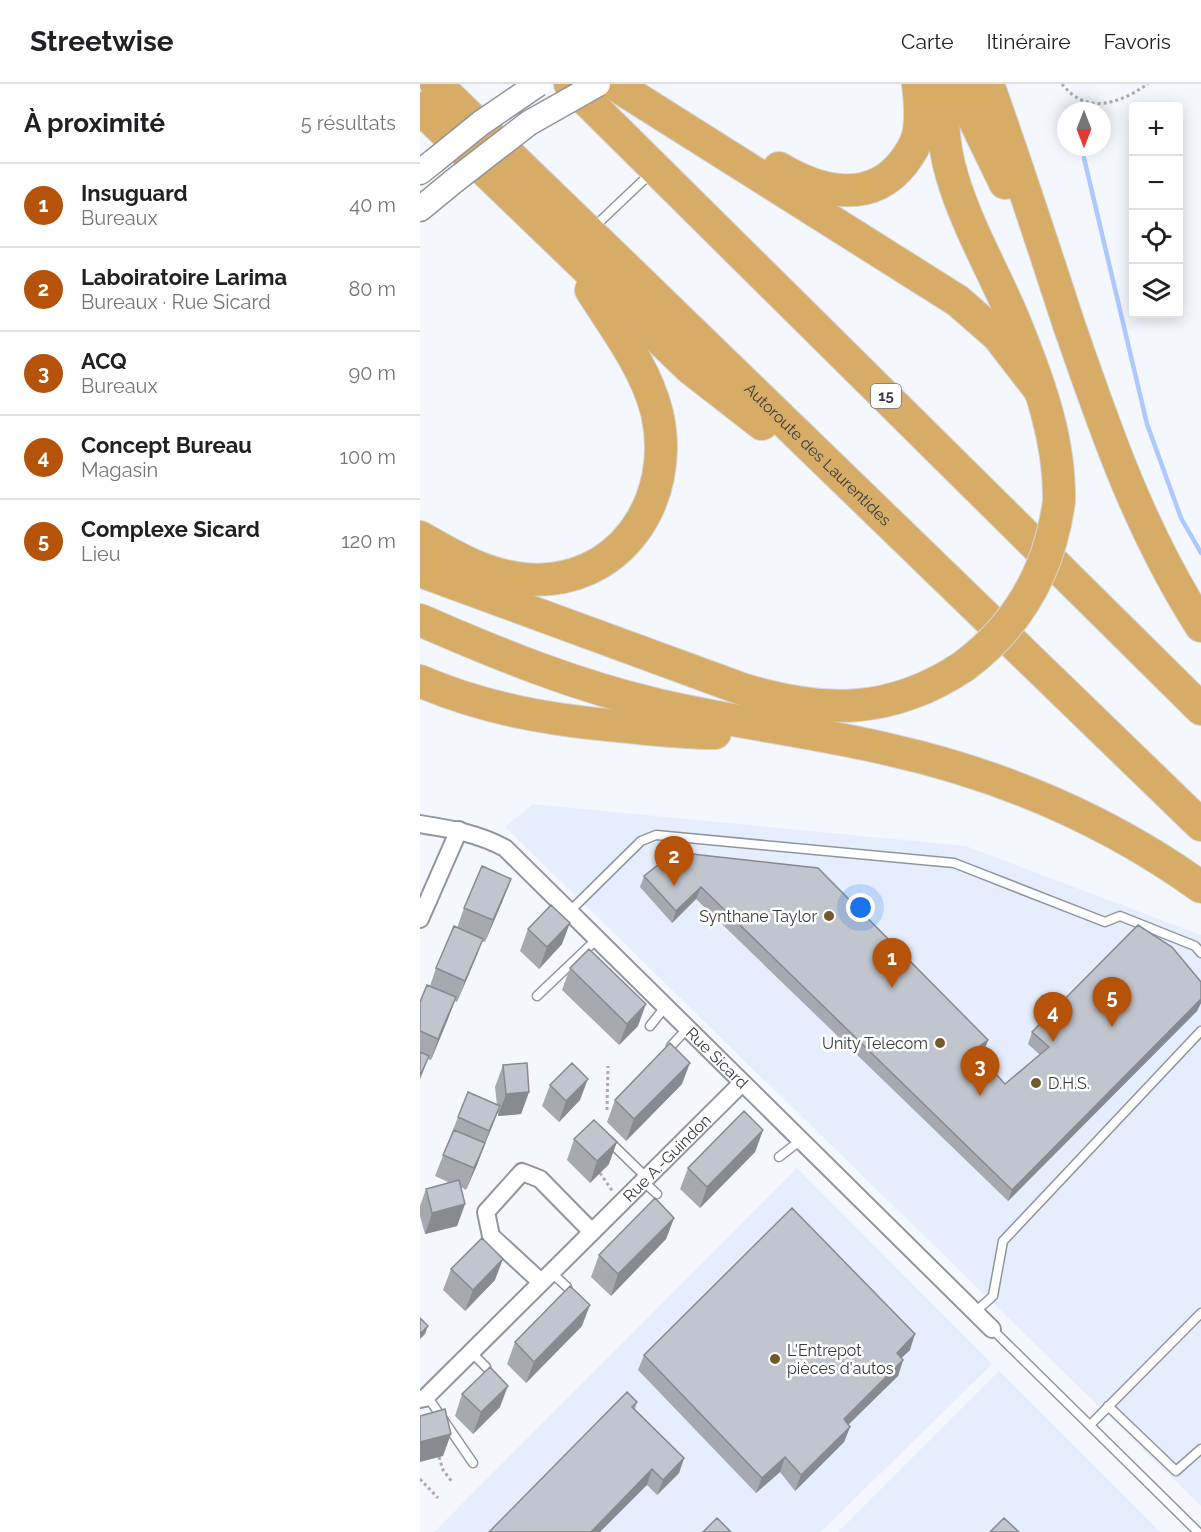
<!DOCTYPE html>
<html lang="fr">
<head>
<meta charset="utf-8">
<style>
  body { margin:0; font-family:Raleway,sans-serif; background:#f2f2f2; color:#202124 }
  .controls { position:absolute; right:18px; top:18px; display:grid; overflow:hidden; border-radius:6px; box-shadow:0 3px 15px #0003 }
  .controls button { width:54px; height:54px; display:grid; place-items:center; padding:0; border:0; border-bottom:2px solid #e0e0e0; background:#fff; color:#202124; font:30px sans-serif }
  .compass { position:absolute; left:637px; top:18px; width:54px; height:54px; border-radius:50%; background:#fff; box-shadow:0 3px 15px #0003; rotate:180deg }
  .you { position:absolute; left:441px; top:824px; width:21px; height:21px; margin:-15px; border:4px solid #fff; border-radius:50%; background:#1a73e8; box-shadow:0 0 0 9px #1a73e833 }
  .badge { display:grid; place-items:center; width:39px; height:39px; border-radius:50%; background:#b45309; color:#fff; font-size:20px; font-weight:700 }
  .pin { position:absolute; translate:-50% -50px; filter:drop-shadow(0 2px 3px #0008) }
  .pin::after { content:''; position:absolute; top:32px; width:21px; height:18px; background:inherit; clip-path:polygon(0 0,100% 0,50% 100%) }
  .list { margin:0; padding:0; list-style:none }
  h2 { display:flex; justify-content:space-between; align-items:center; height:78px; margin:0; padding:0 24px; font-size:26px }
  h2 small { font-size:20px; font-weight:400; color:#757577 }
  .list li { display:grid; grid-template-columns:39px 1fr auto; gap:18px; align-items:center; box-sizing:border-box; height:84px; padding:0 24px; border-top:2px solid #e0e0e0 }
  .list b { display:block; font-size:22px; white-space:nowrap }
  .list p { margin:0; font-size:20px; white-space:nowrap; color:#757577 }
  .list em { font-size:20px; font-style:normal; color:#757577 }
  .icon { flex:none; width:33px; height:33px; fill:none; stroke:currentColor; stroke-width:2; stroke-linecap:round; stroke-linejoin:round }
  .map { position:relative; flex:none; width:781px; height:1448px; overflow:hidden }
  header { display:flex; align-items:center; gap:36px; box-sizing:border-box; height:84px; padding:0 30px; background:#fff; border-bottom:2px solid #e0e0e0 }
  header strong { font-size:28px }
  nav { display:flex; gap:33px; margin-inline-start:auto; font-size:21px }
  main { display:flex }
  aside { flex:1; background:#fff }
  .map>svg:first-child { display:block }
  .built { fill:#e6eefd }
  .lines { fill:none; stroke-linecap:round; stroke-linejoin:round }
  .stream { stroke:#aec9ff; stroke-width:4.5 }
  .lane-casing { stroke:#91959d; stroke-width:11 }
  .street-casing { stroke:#91959d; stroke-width:20 }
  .secondary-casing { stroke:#91959d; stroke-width:27 }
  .highway-casing { stroke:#d4d4d5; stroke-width:34 }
  .path { stroke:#a8abb0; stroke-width:3; stroke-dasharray:3 3; stroke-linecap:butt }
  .lane { stroke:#fff; stroke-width:8 }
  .street { stroke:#fff; stroke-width:16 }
  .secondary { stroke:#fff; stroke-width:24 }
  .highway { stroke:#d7ac67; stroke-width:32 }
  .secondary-bridge-casing { stroke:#91959d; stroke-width:27; stroke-linecap:butt }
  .highway-bridge-casing { stroke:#d4d4d5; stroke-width:34; stroke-linecap:butt }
  .secondary-bridge { stroke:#fff; stroke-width:24 }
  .highway-bridge { stroke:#d7ac67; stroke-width:32 }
  .wall { fill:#a6a9b0 }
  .shaded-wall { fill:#878a90 }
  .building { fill:#c1c5cd; stroke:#878a90; stroke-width:1.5 }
  .poi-dot { fill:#74592b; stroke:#fff; stroke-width:2 }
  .labels { text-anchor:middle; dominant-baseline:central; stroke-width:5; stroke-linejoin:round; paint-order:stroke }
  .shield { fill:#fff; stroke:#757679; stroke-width:1.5 }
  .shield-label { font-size:15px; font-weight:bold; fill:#3a3b3f }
  .street-label { font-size:16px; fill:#3a3b3f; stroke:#fff }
  .poi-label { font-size:16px; fill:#3a3b3f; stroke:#fff; text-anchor:end }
</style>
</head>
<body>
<header>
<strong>Streetwise</strong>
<nav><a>Carte</a><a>Itinéraire</a><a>Favoris</a></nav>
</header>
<main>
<aside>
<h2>À proximité<small>5 résultats</small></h2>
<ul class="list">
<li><span class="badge">1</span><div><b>Insuguard</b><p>Bureaux</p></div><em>40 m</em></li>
<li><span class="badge">2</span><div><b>Laboiratoire Larima</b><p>Bureaux · Rue Sicard</p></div><em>80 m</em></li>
<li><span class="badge">3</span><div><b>ACQ</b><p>Bureaux</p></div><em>90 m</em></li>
<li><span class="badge">4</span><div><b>Concept Bureau</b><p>Magasin</p></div><em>100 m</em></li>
<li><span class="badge">5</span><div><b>Complexe Sicard</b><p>Lieu</p></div><em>120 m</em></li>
</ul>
</aside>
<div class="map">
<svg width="781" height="1448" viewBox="0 0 781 1448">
  <rect width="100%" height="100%" fill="#f4f8fe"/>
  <path class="built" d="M113 720 546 762 781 851V1422L85 743Z
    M377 1084 572 1280 401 1448H14Z
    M579 1287 740 1448H418Z"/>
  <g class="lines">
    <path class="stream" d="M664 74 727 340 761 434 781 469"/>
    <g class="lane-casing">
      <path id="lane" d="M173 144 231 89
        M149 828 221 757 236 751 534 779 685 838 700 832 775 862 781 869
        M117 912 177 855
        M230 942 245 923
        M251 962 267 945
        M188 1056 227 1094
        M359 1073 381 1056
        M223 1097 237 1110
        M131 1188 147 1203
        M555 1228 573 1212 583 1157 781 947
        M572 1245 778 1448
        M51 1268 66 1283
        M7 1312 53 1379
        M688 1322 756 1387 781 1365
        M670 1341 781 1229"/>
    </g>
    <g class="street-casing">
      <g id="street">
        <path id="s1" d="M0 740C31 745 57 749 85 764L572 1245"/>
        <path d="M0 835 39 746"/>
        <path d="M121 1198 71 1152 66 1128 102 1088 120 1095 172 1148"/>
        <path id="s2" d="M0 1315 5 1314 322 999"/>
      </g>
    </g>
    <g class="secondary-casing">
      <path id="secondary" d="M0 88 14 77
        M0 125 34 97"/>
    </g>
    <g class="highway-casing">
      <g id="highway">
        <path id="s3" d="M16 0 781 741"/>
        <path d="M150 0 781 625"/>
        <path d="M194 0 538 217 578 252 619 305"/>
        <path d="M529 0C504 77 568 170 596 241 619 298 640 355 639 417"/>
        <path d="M537 0 585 99"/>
        <path d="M568 0C596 79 622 158 648 238 685 345 719 445 781 542"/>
        <path d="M0 24 270 284 342 340"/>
        <path d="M359 84C399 108 450 121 483 79 490 70 496 61 498 51 502 34 500 16 498 0"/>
        <path d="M0 453C33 472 65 491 104 495 199 504 257 416 237 329 226 284 195 244 171 206"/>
        <path d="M0 487 322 605C403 630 471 631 544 582"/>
        <path d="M0 536C78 570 156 602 239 621 316 639 395 648 471 666 582 691 689 737 781 803"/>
        <path d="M0 597C67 626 136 637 209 643 237 646 266 649 295 649"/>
      </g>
    </g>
    <path class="path" d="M642 0C667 32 700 19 728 0
      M187 1026 188 982
      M180 1089 193 1108
      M19 1373 23 1386 33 1399
      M0 1395 18 1414"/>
    <use href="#lane" class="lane"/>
    <use href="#street" class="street"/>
    <use href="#secondary" class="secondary"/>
    <use href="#highway" class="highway"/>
    <g class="secondary-bridge-casing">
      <path id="secondary-bridge" d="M14 77 61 39 118 0
        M34 97 109 39 178 0"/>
    </g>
    <g class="highway-bridge-casing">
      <path id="highway-bridge" d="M544 582C599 541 630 485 639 417"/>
    </g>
    <use href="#secondary-bridge" class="secondary-bridge"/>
    <use href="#highway-bridge" class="highway-bridge"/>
  </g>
  <path class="wall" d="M254 768 568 956 564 967 559 971 585 1000 620 971 608 960 612 948 781 898V919L777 927 588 1117 276 815 252 839 220 803 224 792Z
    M83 816 65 858 62 857 37 918 35 917 11 976 8 975 0 996V918L10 902 16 884 37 844 44 824Z
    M108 845 142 860 119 885 100 867Z
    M150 884 218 942 199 961 142 906Z
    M83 981 109 1008 101 1030 78 1032V1027L57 1081 46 1106 41 1103 45 1120 37 1142 5 1150 0 1132V1122L6 1105 30 1099 15 1092 38 1033 77 1021 75 1003Z
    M262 1000 206 1057 187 1038 195 1016Z
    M130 1001 160 1016 139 1038 122 1022Z
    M343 1046 335 1068 280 1124 260 1105 268 1084Z
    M154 1055 189 1080 170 1099 147 1076Z
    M254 1134 246 1155 191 1212 171 1193 179 1171Z
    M31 1185 75 1196 45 1227 23 1206Z
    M162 1242 106 1299 87 1280 95 1258Z
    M490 1266 481 1274 483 1276 478 1292 428 1340 430 1343 424 1358 375 1407 360 1388 336 1409 218 1286 224 1271Z
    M42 1310 80 1323 53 1350 35 1332Z
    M217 1318 215 1325 264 1374 259 1389 237 1411 227 1401 69 1448Z"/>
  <path class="shaded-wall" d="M91 795 83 816 65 858 73 836Z
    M281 803 276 815 252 839 256 827Z
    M150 839 142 860 119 885 127 863Z
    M63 855 55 876 37 918 45 897Z
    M36 913 28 935 11 976 18 955Z
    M781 915V919L777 927 588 1117 592 1106Z
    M226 920 218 942 199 961 207 940Z
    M568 956 564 967 550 978 554 966Z
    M270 979 262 1000 206 1057 214 1035Z
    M168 995 160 1016 139 1038 146 1017Z
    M109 1008 101 1030 78 1032 86 1010Z
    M80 1022 72 1043 61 1068 69 1047Z
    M343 1046 335 1068 280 1124 287 1103Z
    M197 1058 189 1080 170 1099 177 1077Z
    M65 1059 57 1081 46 1106 54 1084Z
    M45 1120 37 1142 5 1150 12 1129Z
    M254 1134 246 1155 191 1212 198 1190Z
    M83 1175 75 1196 45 1227 53 1206Z
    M170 1221 162 1242 106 1299 114 1278Z
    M8 1242 5 1250 0 1255V1250Z
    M495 1250 490 1266 471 1284 477 1269Z
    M483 1276 478 1292 419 1350 424 1335Z
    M88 1302 80 1323 53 1350 61 1328Z
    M430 1343 424 1358 375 1407 381 1391Z
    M31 1350 23 1372 0 1378V1358Z
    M365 1373 360 1388 336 1409 342 1394Z
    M264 1374 259 1389 237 1411 243 1396Z
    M232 1385 227 1401 180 1448H171Z"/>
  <path class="building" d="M254 768 398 784 568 956 554 966 585 1000 629 963 612 948 718 841 752 863 781 898V915L592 1106 281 803 256 827 224 792Z
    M62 782 91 795 73 836 44 824Z
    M131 821 150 839 127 863 108 845Z
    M34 842 63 855 45 897 16 884Z
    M169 865 226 920 207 940 150 884Z
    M7 901 36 913 18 955 0 947V918Z
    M250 959 270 979 214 1035 195 1016Z
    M0 968 9 972 0 992Z
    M107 979 109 1008 86 1010 83 981Z
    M152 979 168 995 146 1017 130 1001Z
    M48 1008 80 1022 69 1047 38 1033Z
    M324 1027 343 1046 287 1103 268 1084Z
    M174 1036 197 1058 177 1077 154 1055Z
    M34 1046 65 1059 54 1084 23 1071Z
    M39 1096 45 1120 12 1129 6 1105Z
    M235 1114 254 1134 198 1190 179 1171Z
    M372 1124 495 1250 477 1269 483 1276 424 1335 430 1343 381 1391 365 1373 342 1394 224 1271Z
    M62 1154 83 1175 53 1206 31 1185Z
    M150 1202 170 1221 114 1278 95 1258Z
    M0 1234 8 1242 0 1250Z
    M70 1283 88 1302 61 1328 42 1310Z
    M207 1308 217 1318 212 1323 264 1374 243 1396 232 1385 171 1448H69Z
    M25 1325 31 1350 0 1358V1332Z
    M297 1434 311 1448H283Z
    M584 1434 599 1448H570Z"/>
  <g class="poi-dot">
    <circle cx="409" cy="832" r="6"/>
    <circle cx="520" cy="959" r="6"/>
    <circle cx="616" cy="999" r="6"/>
    <circle cx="355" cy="1275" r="6"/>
  </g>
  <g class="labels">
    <rect class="shield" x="451" y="300" width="30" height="24" rx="4.5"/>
    <g class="shield-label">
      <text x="466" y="312">15</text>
    </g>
    <g class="street-label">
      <text stroke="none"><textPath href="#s3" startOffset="532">Autoroute des Laurentides</textPath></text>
      <text stroke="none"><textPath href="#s1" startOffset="387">Rue Sicard</textPath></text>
      <text stroke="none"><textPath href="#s2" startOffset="346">Rue A.-Guindon</textPath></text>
    </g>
    <g class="poi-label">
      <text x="397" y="832">Synthane Taylor</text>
      <text x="508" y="959">Unity Telecom</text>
      <text x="628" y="999" text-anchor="start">D.H.S.</text>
      <text x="367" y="1266" text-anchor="start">L'Entrepot<tspan x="367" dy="18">pièces d'autos</tspan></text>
    </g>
  </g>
</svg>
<div class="controls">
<button>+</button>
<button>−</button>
<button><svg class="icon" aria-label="locate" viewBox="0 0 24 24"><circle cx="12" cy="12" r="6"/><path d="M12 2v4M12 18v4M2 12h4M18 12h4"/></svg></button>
<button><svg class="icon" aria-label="layers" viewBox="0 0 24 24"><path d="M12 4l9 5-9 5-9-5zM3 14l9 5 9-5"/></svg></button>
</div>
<svg class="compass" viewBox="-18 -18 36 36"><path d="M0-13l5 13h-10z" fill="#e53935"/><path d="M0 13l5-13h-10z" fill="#757577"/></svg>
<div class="you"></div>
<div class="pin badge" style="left:472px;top:904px">1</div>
<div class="pin badge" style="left:254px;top:802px">2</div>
<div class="pin badge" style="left:560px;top:1012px">3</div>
<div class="pin badge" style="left:633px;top:958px">4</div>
<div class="pin badge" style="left:692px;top:943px">5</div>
</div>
</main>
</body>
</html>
